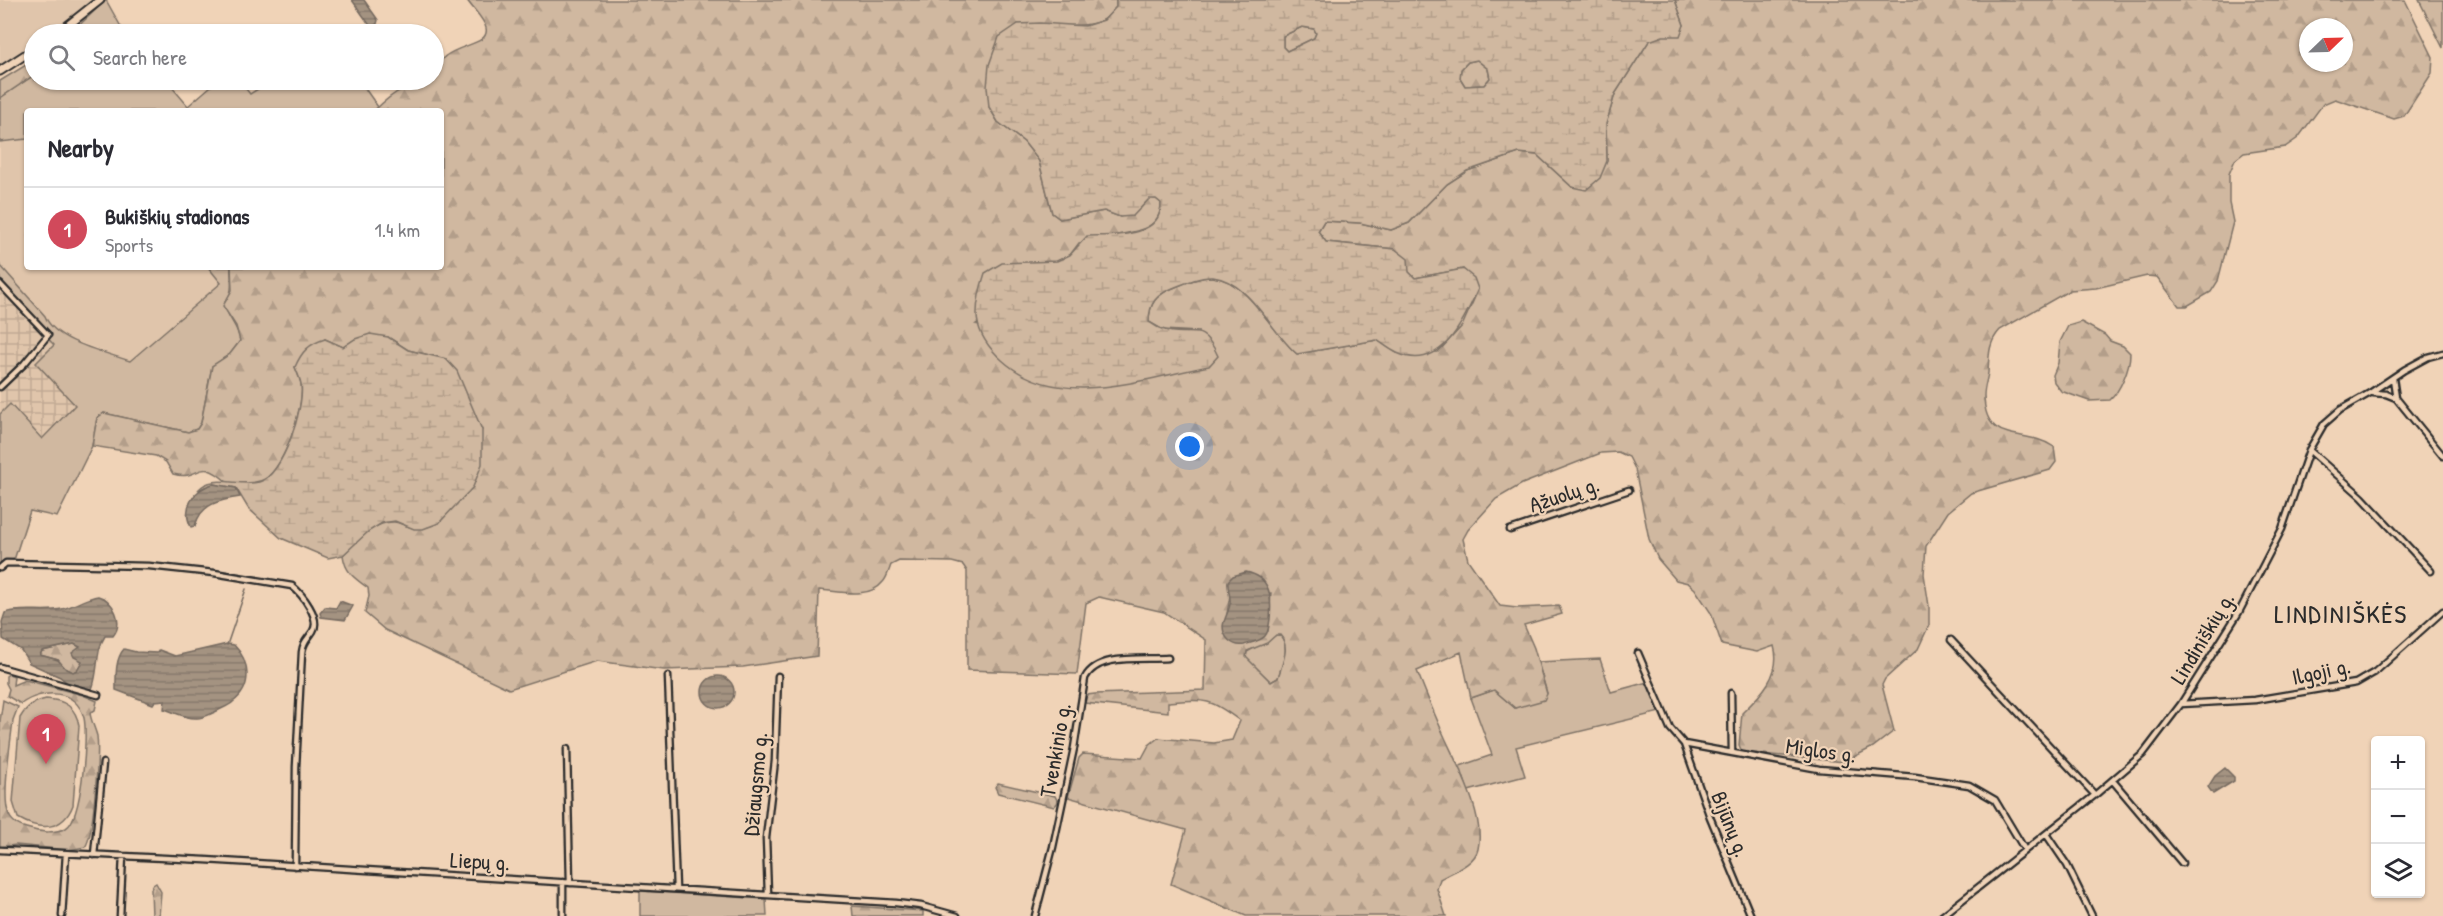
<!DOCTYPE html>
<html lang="en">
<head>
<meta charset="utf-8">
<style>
  body { margin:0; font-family:"Patrick Hand",sans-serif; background:#f7f7f7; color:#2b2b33 }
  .controls { position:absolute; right:18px; bottom:18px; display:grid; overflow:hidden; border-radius:6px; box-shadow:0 2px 4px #0004 }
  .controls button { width:54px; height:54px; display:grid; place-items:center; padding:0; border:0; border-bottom:2px solid #e1e1e2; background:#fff; color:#2b2b33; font:30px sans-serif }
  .compass { position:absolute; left:2299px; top:18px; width:54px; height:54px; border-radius:50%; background:#fff; box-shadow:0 2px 4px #0004; rotate:67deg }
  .you { position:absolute; left:1190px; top:447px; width:21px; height:21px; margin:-15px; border:4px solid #fff; border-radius:50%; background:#1a73e8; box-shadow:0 0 0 9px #1a73e833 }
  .badge { display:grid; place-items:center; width:39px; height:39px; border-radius:50%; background:#d1495b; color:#fff; font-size:20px; font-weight:700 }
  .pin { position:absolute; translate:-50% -50px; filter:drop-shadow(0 2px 3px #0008) }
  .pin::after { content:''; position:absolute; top:32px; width:21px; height:18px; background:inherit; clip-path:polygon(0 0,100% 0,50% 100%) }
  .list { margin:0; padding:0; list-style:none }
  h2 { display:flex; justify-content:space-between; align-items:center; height:78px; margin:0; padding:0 24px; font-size:26px }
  h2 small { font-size:20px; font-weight:400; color:#7c7c81 }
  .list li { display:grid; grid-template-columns:39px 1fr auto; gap:18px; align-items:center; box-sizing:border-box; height:84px; padding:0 24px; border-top:2px solid #e1e1e2 }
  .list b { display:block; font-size:22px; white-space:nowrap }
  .list p { margin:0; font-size:20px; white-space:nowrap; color:#7c7c81 }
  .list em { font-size:20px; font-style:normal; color:#7c7c81 }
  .icon { flex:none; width:33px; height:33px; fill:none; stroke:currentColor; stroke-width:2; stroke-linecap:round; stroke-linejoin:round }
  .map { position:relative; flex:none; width:2443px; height:916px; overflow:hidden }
  .search { position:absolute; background:#fff; box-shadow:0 2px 4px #0004; left:24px; top:24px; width:420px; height:66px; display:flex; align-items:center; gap:15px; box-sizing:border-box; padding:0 21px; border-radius:33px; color:#7c7c81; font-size:22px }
  .panel { position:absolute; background:#fff; box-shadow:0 2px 4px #0004; left:24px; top:108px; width:420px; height:162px; border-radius:6px }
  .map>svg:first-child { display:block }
  .built { fill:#e0c5ab }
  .industrial { fill:url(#industrial-grid) }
  .grass { fill:#d0b8a0; stroke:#7e7266; stroke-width:1.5 }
  .forest { fill:url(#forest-firs); stroke:#7e7266; stroke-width:1.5; fill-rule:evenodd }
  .wetland { fill:url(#wetland-marsh); stroke:#7e7266; stroke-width:1.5; fill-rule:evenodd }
  .water { fill:url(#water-rules); stroke:#74695f; stroke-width:1.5; fill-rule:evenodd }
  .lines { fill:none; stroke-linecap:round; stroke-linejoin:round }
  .stream { stroke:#74695f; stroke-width:1.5 }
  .street-casing { stroke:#2b2b2b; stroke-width:9 }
  .secondary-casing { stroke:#2b2b2b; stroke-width:11 }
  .street { stroke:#f0d3b7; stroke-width:4.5 }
  .secondary { stroke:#f0d3b7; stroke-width:7 }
  .labels { text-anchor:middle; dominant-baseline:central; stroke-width:4.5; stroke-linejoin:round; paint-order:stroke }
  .street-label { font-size:22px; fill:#2b2b2b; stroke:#f0d3b7 }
  .quarter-label { font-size:26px; letter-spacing:1.5px; fill:#2b2b2b; stroke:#f0d3b7 }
</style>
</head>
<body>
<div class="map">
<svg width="2443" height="916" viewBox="0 0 2443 916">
  <defs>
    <pattern id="industrial-grid" width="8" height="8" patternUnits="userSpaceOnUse" patternTransform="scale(1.5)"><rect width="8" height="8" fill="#e0c5ab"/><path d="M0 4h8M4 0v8" fill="none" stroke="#c0a993"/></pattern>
    <pattern id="forest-firs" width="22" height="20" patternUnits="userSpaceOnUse" patternTransform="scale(1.5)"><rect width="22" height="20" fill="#d0b8a0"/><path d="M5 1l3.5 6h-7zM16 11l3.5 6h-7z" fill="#b39e8a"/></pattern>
    <pattern id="wetland-marsh" width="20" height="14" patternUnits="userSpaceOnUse" patternTransform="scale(1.5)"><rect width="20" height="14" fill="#d0b8a0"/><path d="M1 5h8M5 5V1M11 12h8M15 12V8" fill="none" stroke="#b39e8a"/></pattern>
    <pattern id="water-rules" width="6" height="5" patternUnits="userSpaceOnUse" patternTransform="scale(1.5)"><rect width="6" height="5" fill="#a49381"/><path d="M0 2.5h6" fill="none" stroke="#86786a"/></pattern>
  </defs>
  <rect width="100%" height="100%" fill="#f0d3b7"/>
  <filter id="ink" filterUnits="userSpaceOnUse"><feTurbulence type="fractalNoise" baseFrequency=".0167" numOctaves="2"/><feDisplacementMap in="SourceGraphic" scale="12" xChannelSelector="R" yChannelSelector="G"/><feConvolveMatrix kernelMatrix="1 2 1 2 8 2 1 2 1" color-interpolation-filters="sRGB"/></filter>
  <g filter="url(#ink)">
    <path class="built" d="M0 0H95L50 34H34V45L0 67Z
      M27 139V267H208L221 283 130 361 62 336 48 324 45 316 0 265V142Z"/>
    <path class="industrial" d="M0 287 54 346 36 363 75 405 42 439 10 404 0 414Z"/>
    <path class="grass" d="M106 0 125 34H70Z
      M34 75V80H166L188 106 218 80H239L250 94 272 80H359L378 107 374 111H27V139L0 142V98Z
      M0 265 45 316C55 342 105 352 130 361L221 283 208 267H231C230 279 235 292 225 301 226 319 238 324 240 341L230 354 212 366 201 423 197 429 188 432 104 413 97 418 92 446 57 517 30 511 14 560 0 563V414L10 404 42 439 75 405 36 363 54 345 0 287Z
      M1276 635H1280C1291 648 1282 664 1278 678L1271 682 1246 658 1247 652Z
      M1600 659 1611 692 1648 682 1660 712 1516 747 1525 776 1468 791 1460 766 1492 755 1471 698 1494 690 1515 708 1547 693 1538 662Z
      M46 699C65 700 76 707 79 726L73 805C63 831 40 831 18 818L13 802 20 718C27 706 33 702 46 699Z
      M640 891 766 899 767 916H640Z"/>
    <path class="forest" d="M467 0H1116V7C1112 11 1108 18 1103 20 1086 30 1040 23 1018 24L989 107 998 122 1024 142 1039 161 1052 213 1060 219 1104 211 1120 217 1141 208 1149 198 1156 199 1161 203C1161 232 1131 232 1111 236 1100 238 1089 241 1079 243L1070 255 1057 261 976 324 1199 332 1163 330 1149 322C1149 303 1156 295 1173 288 1185 283 1201 276 1213 277 1249 281 1271 332 1297 354L1377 340 1397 353 1438 352 1462 326 1478 290 1463 269 1415 278 1409 272 1395 249 1326 242 1318 231 1324 221 1360 223 1391 230 1409 223 1447 184 1467 171 1519 153 1537 155 1572 187 1607 161 1606 124 1615 94 1649 41 1684 25 1675 0H2405L2433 57 2432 73 2404 116 2394 119 2335 99 2323 104 2298 138 2285 147 2244 153 2235 160 2229 174V203L2233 222 2218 281 2211 292 2187 306H2179L2157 277 2147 276 2096 288 2070 290 2000 330C1988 343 1989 356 1988 373 1987 380 1984 388 1984 396 1985 447 2025 427 2054 447L2056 462 2050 470 1971 493 1948 512 1926 546 1924 574 1929 606V625L1918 649 1885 679 1882 685 1894 731 1873 747 1844 762 1742 752 1739 745 1742 713C1761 695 1782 674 1774 646L1757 652 1722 645 1711 613 1695 589 1688 583 1676 580 1658 559 1649 539 1635 469 1629 457 1618 452 1601 453 1522 484 1496 499 1468 530 1463 539 1468 560 1500 606 1517 608 1559 606 1562 614 1524 625 1534 648 1547 694 1544 700 1515 708 1494 690 1471 698 1461 652 1417 671C1425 691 1433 711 1442 731 1455 761 1486 815 1478 849 1475 864 1452 872 1440 879L1437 889 1446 916H1246L1171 884 1186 830 1068 797 1079 758 1083 754 1142 758 1149 745 1158 738 1214 743 1232 740 1240 721C1210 698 1206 699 1168 702V712L1085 703 1087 695 1095 694 1205 690 1206 640 1164 612 1099 597 1086 603 1077 674 967 670V571L963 565 952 562 899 561 891 565C889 570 887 578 883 582 869 600 838 591 819 590L817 656 743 667 664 670 597 661 509 689 385 630 365 613 369 596 368 588C354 578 345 572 343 555 357 542 373 521 394 522 398 522 403 525 407 526 419 531 428 527 439 523L482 430 446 359 408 350 388 337 355 339 343 347 325 339 295 367C297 372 300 379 301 384 305 406 284 468 265 479 255 485 240 482 228 483 196 454 202 482 173 474L166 462 156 456 92 446 97 418 104 413 188 432 197 429 201 423 212 366 230 354 240 341 236 326 223 306 232 290 231 267H441V111H374C390 95 411 80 434 80 434 40 491 51 486 28 484 19 472 8 467 0ZM2308 27H2344V63H2308ZM1271 593 1268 631 1227 614 1230 595ZM1276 635H1280C1291 647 1282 663 1278 678L1271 682 1246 657 1247 651 1267 643Z
      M2419 0H2443V48Z
      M1302 27 1314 29 1316 33 1314 38 1287 51 1283 47V36Z
      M34 60V75L0 98V81Z
      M1477 60 1488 69 1490 78 1484 85 1465 86 1460 78 1461 69 1468 62Z
      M2081 322 2105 335 2110 341 2123 346 2130 353C2130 368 2120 391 2110 400L2089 401 2061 391 2054 382 2053 375 2058 363 2060 342 2068 326Z
      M74 644 81 647 77 651 79 658 83 661 77 670 73 672 65 668 58 660 40 655 42 651Z
      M9 674 14 676 13 685 25 680 83 695 97 701 95 710 90 713C91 721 95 728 97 736 99 752 94 837 85 847L69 850 16 845 0 847V721L3 700 18 707 13 720C11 741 1 798 9 815 13 824 21 827 30 829 41 833 56 833 66 828 82 819 88 736 84 718 76 688 42 689 21 704L7 696 9 689 6 683V676Z
      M998 783 1055 796 1058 802 1054 807 998 793 995 787Z
      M156 883 161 892 159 916H152L151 889 153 885Z
      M852 906 923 911V916H853Z"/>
    <path class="wetland" d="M1116 0H1675L1684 25 1680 36H1663L1649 41 1615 94 1606 124 1607 161 1600 178 1586 190 1572 187 1537 155 1519 153 1467 171 1447 184 1409 223 1391 230 1360 223 1324 221 1318 231 1326 242 1395 249 1408 259 1409 272 1415 278 1463 269 1474 278 1478 289C1463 322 1441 373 1397 353 1390 350 1383 344 1377 340L1297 354C1271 332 1249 281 1213 277 1201 276 1185 283 1173 288 1156 295 1149 303 1149 322 1153 324 1158 328 1162 329 1189 340 1201 318 1218 356L1209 366C1142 379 1058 411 1002 360 971 332 973 310 985 273L1002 263 1057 261 1070 255 1087 236C1111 235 1162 239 1161 203L1156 199H1149L1133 216 1120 217 1104 211 1060 219 1052 213 1039 161 1024 142 998 122 989 107 987 87 989 65 999 37 1018 24 1040 23 1085 26 1104 20 1116 7ZM1302 27 1314 29 1316 33 1314 38 1287 51 1283 47V36ZM1477 60 1488 69 1490 78 1484 85 1465 86 1460 78 1461 69 1468 62Z
      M370 334 388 337 408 350 446 359 457 371 482 430V464L473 487 439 523 423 529H414L395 521 382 523 369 531 343 555 328 558 281 538 248 508 236 488 213 484 198 490C212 473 239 487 259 482 283 476 305 406 301 384 300 378 297 372 295 367 302 351 309 344 325 339L343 347 355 339Z"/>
    <path class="water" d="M352 0H364L378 20 377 24 371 27Z
      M213 484 236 488 240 497C219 500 201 504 195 526L191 527C181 508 194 489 213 484Z
      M1246 572C1271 577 1272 597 1270 619 1269 624 1269 632 1265 636 1261 641 1250 643 1244 645 1233 647 1223 638 1223 626 1224 619 1229 611 1230 604 1231 596 1227 589 1228 581L1233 576Z
      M98 596C114 600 124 623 113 636H105C95 651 99 672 92 689H82L70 685 60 677 29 663 21 650 3 639 2 622 5 613C21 607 45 613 62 609 74 606 86 598 98 596ZM74 644 80 647 72 653 74 657 82 661 77 670 73 672 65 668 58 660 40 655 42 651Z
      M340 601 353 606 345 620 321 617 320 613 325 607 336 608Z
      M227 644 234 645C250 661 253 687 233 702 229 706 222 708 217 711 210 714 203 719 195 718 185 718 174 712 164 709L165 700 155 701 153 704 116 690C116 676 115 659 124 649L136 652 157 653 159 650 175 656Z
      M702 692a16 16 0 1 1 32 0a16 16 0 1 1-32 0Z
      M2225 768 2234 777V781L2213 794 2208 787 2215 776Z"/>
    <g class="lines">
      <path class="stream" d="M227 645 246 589"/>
      <g class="street-casing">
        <path id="street" d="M0 284 48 335 24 364 0 387
          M2393 378 2396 398 2443 456
          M2373 393 2386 394 2396 398
          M2309 450 2362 497 2431 571
          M1510 530 1629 490
          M0 568 6 563 149 566 214 573 292 586C302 594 321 618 313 631 308 639 303 642 302 652L296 767 295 866
          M1951 640 2095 795
          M1638 653 1670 728 1684 744 1819 769 1915 777 1969 785 1995 800 2025 850
          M0 667 98 695
          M668 676 676 889
          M1731 693 1732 753
          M2181 704 2255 700 2356 683 2375 672 2443 611
          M1684 744 1710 817 1751 916
          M567 749 570 883
          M2113 781 2182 863
          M2046 834 2067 865 2092 916
          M0 850 205 860 896 903 921 906 957 916
          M94 855 103 763
          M768 894 766 838 775 761 778 676
          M62 916 66 854
          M120 916 123 856
          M563 916V882
          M1035 916 1053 847 1074 748 1085 678C1098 653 1141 660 1168 658
          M1942 916 2095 795 2143 754 2181 704 2239 612 2282 529 2309 450 2324 424 2340 410 2370 393 2404 370 2428 357 2443 353"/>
      </g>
      <g class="secondary-casing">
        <path id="secondary" d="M57 34 100 0
          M0 71 34 49"/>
      </g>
      <use href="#street" class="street"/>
      <use href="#secondary" class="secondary"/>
    </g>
  </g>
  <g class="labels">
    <g class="street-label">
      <text transform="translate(1564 494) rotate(-18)">Ąžuolų g.</text>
      <text transform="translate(2202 638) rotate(-59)">Lindiniškių g.</text>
      <text transform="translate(2321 671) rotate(-12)">Ilgoji g.</text>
      <text transform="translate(1055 750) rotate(-80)">Tvenkinio g.</text>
      <text transform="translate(1821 750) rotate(8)">Miglos g.</text>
      <text transform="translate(755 784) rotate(-85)">Džiaugsmo g.</text>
      <text transform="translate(1731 824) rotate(68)">Bijūnų g.</text>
      <text transform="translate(480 861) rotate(3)">Liepų g.</text>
    </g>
    <g class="quarter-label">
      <text x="2341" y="613">LINDINIŠKĖS</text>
    </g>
  </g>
</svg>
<div class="controls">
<button>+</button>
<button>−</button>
<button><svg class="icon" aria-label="layers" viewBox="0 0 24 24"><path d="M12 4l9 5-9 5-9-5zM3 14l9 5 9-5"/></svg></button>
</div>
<svg class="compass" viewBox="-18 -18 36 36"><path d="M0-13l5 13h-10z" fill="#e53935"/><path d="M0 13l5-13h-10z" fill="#7c7c81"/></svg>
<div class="you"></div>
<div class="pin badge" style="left:46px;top:764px">1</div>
<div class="search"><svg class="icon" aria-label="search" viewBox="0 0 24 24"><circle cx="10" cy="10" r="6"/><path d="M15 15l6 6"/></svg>Search here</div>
<section class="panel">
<h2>Nearby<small></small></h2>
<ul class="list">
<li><span class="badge">1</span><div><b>Bukiškių stadionas</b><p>Sports</p></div><em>1.4 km</em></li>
</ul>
</section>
</div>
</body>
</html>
